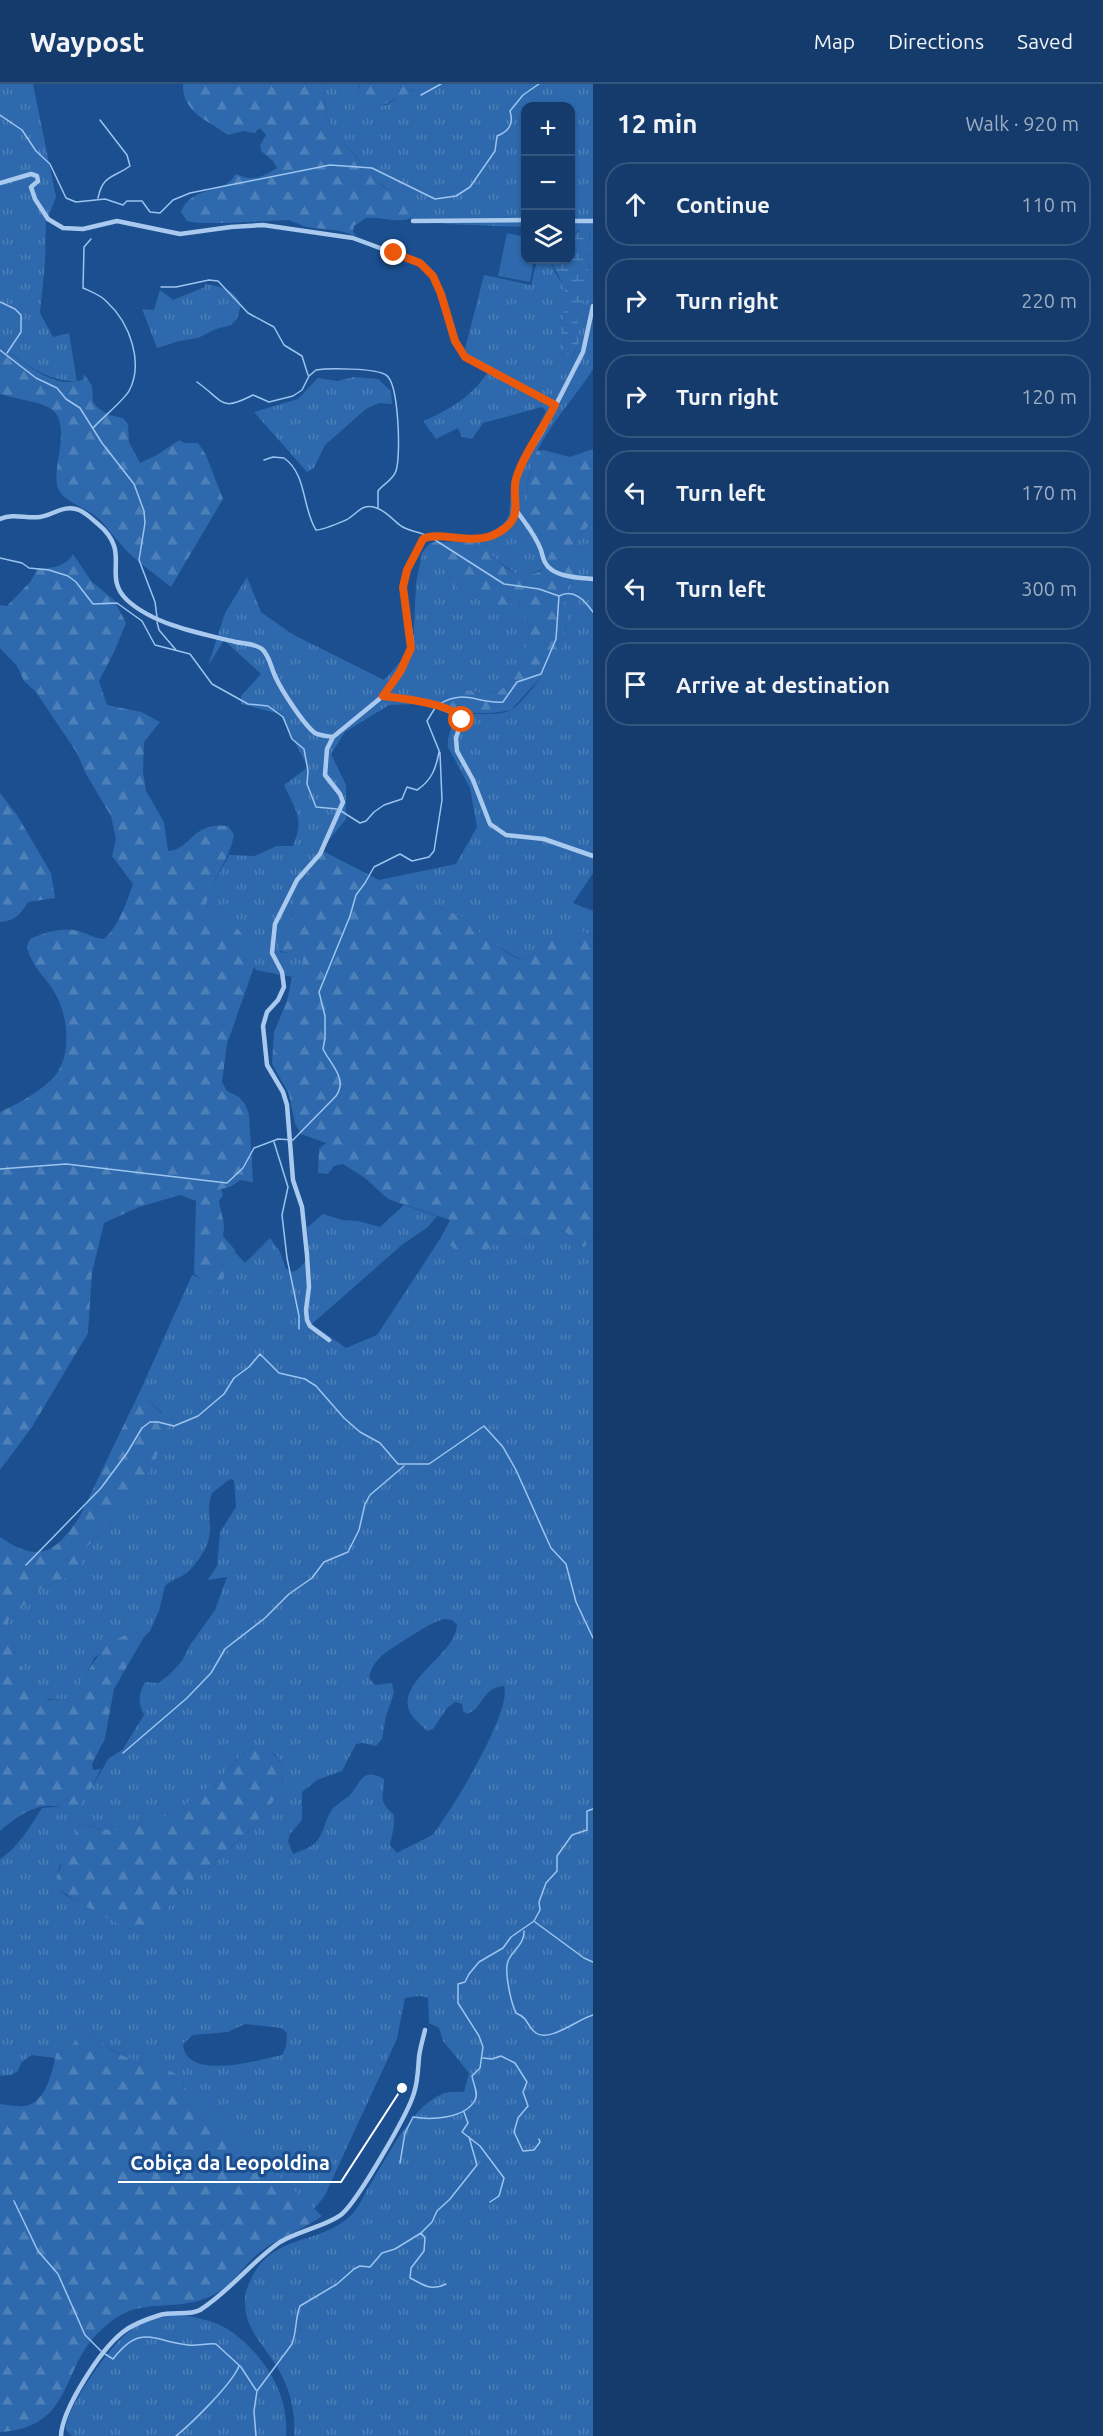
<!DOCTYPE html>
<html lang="en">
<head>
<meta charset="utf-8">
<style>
  body { margin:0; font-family:Ubuntu,sans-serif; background:#1d4271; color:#f1f3f6 }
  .controls { position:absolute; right:18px; top:18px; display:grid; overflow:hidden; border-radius:12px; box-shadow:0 2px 4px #0004 }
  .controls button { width:54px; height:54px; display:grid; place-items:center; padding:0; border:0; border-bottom:2px solid #33557e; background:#143b6b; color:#f1f3f6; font:30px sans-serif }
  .stop { position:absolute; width:18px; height:18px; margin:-14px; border:4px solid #ea580c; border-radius:50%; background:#fff }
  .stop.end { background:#ea580c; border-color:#fff; box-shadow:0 2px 6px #0008 }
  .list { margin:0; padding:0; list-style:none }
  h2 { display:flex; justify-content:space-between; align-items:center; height:78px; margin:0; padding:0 24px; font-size:26px }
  h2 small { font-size:20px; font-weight:400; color:#9dadc1 }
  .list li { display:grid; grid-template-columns:39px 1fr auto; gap:18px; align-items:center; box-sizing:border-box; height:84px; margin:0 12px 12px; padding:0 12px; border:2px solid #33557e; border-radius:24px }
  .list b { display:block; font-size:22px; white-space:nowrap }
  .list em { font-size:20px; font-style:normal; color:#9dadc1 }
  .icon { flex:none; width:33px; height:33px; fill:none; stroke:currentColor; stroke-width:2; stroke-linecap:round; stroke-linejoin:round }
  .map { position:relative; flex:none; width:593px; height:2352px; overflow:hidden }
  header { display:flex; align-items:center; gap:36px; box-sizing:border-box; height:84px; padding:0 30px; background:#143b6b; border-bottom:2px solid #33557e }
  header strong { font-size:28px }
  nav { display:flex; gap:33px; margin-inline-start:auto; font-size:21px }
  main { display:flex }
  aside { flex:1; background:#143b6b }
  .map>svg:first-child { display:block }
  .grass { fill:url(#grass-tufts); fill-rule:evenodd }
  .forest { fill:url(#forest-firs) }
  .wetland { fill:url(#wetland-marsh) }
  .garden { fill:#2e69ad }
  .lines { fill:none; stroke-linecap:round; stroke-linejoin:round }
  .stream { stroke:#9cc4f0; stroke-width:1.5 }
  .street { stroke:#a9c9ee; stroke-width:4.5 }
  .route { stroke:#ea580c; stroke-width:8 }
  .leader { fill:none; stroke:#fff; stroke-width:2 }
  .callout-dot { fill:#fff; stroke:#1b4f8f; stroke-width:2 }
  .callout-label { font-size:20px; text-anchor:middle; font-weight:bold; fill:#fff; stroke:#1b4f8f; stroke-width:6; stroke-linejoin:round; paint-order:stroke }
</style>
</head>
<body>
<header>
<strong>Waypost</strong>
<nav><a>Map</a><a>Directions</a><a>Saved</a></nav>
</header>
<main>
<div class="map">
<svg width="593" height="2352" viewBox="0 0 593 2352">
  <defs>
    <pattern id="grass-tufts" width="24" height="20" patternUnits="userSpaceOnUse" patternTransform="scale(1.5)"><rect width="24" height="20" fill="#2e69ad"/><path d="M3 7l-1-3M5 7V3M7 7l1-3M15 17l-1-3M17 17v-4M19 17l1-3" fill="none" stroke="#4d80b9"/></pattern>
    <pattern id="forest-firs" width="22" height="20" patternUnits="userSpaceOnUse" patternTransform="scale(1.5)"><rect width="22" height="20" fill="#2e69ad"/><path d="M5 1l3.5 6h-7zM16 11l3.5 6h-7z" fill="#4d80b9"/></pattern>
    <pattern id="wetland-marsh" width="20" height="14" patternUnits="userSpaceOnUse" patternTransform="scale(1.5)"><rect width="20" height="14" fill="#2e69ad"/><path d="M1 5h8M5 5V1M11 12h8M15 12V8" fill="none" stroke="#4d80b9"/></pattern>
  </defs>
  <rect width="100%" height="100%" fill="#1b4f8f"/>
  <path class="grass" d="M0 0H33L56 113 46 138 45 179 40 229 53 253 69 249 77 298C42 295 28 281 0 262Z
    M327 0H359L358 6 361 22 386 21 406 8 433 3V0H593V285C564 331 521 365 528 424 530 450 549 456 542 485L530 491 520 492C502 482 488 465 470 457L472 453 494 447 505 438 509 431 512 396 546 327 542 323 483 339 472 355 462 353 458 344 436 355 423 337C450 326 476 310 490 284L469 274 465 265 484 191 531 201 537 176H550C552 181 554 188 558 193 561 198 564 199 566 205 570 227 552 254 572 274 582 259 574 247 576 231 577 216 593 219 585 201L589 190 587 167 591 149V147L579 146 571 153 570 22H526L525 143 447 140 410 135 416 131C409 114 395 112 382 101 373 95 367 85 360 77 340 56 315 30 327 0Z
    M205 200C221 203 234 204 241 221L237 235 231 241 216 245 198 254 179 257 157 264 142 225 154 226 160 206 173 216 205 203Z
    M354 293 378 295 391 307 392 320 379 319 366 325 325 361 314 384 307 388 254 328 298 315 318 294 337 297Z
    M593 437V789L573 819 593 827V853L580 846 567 856 549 858 530 873 521 876 490 858 464 834 379 796 456 780 477 743 470 704 448 663V655L453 638 460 629C473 630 500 632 511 626 523 620 561 568 564 556 568 538 564 526 564 509L571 497 573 464 577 454Z
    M430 459 457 504 473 511 489 522 518 519 531 543C526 568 519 606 488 609 477 610 462 604 451 602L442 622 416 620 389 621 345 648 331 670 346 701V735L321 766 296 808 293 832 280 859V868L286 869 298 864 303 867V876L298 890 292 893 256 886 254 883C254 875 251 873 248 865 239 843 237 840 213 834L206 822 209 808 229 771 255 772 277 762H293C305 734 295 726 284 701L308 683 280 630 241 620V612L261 590 224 556 208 582 225 529 247 493 261 528 292 550 384 596 413 564 416 500 422 469Z
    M404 1121 437 1132 428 1143 403 1160 313 1239V1241L346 1264 377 1251 440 1155 457 1166 506 1152 543 1159 563 1146 584 1164 593 1149V2352H294C296 2323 288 2299 272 2275 260 2258 245 2242 245 2219 244 2210 248 2201 252 2193 275 2148 322 2162 353 2129 359 2123 363 2113 367 2106 385 2078 410 2023 442 2010 448 2007 457 2008 464 2008L469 1989 443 1957 439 1944 429 1939 428 1914 420 1912 405 1914 397 1955 324 2113 314 2125 185 2006 184 1999 119 1970 88 1950C76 1956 68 1965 56 1969L55 1974 31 1971 21 1979 18 1987 11 1991 0 1992V1775C19 1763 30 1742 42 1724 54 1722 65 1724 78 1722L92 1704 108 1675 123 1665 144 1631C137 1617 139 1611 145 1598L158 1599 169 1591 182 1577 190 1561 215 1526 227 1493 208 1496 217 1482 220 1448 236 1423 234 1396 230 1395 212 1409C208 1421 209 1430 210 1441 212 1459 200 1475 189 1487 182 1494 172 1495 165 1502L159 1527 150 1547 144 1553 137 1548 95 1573 79 1604 68 1615H47C25 1597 11 1566 8 1537L38 1506 61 1496 80 1476 86 1464 111 1438 147 1392 162 1329 145 1313 141 1305 192 1191C210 1195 211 1217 214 1233L225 1183 234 1167 245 1179 270 1154 280 1168 286 1185 293 1188C312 1178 309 1163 307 1144L323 1130 342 1136 358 1137 380 1143ZM444 1535 452 1536 457 1541C456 1572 388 1601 413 1633 417 1638 423 1642 427 1647L433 1645 447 1624 455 1618 462 1620 463 1627 467 1630C484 1624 481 1604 504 1602 513 1626 451 1728 433 1750 430 1753 403 1765 397 1769L390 1761 394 1742V1731C377 1716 384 1714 384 1695 361 1682 361 1700 349 1712 343 1717 335 1721 331 1727 324 1738 324 1751 314 1760 309 1764 300 1767 293 1770L288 1757 290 1750 302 1736V1708L317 1696 342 1687 356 1660 363 1659 376 1662 382 1655 386 1632 394 1609 392 1599 375 1601 369 1594C373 1574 388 1567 403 1557 418 1548 428 1540 444 1535ZM267 1666 277 1672 283 1686 282 1706 253 1743 175 1813 163 1829 157 1843 132 1846 67 1812 57 1804 59 1783 71 1763 78 1743 85 1740C141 1765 210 1710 243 1669ZM245 1940 281 1944 287 1949 286 1963 282 1971C258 1976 186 1998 183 1960L193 1951 228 1948Z
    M175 2231C193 2232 213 2236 229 2246 263 2269 290 2310 286 2352H72L66 2346C64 2326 113 2257 131 2246 144 2237 160 2233 175 2231Z"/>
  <path class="forest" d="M183 0H327C314 32 343 58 363 81 369 87 375 96 382 102 393 110 414 115 416 131 401 142 382 132 367 134 363 135 358 140 354 142L353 148 357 152 340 147 306 143 289 136 228 139H197L187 137 181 128C192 100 222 113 236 90 252 98 263 93 277 84L273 77 261 67 260 61 266 51 260 44 254 49 243 47 228 51C209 37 182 29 183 0Z
    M360 0H433V3L427 10 418 9 412 6 372 27 361 22 358 6Z
    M0 262C19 275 58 309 83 295L84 290 92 302 93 318 97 323 109 331 123 334 128 340 129 358 140 379 157 371 179 356 184 359H198L206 371 223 415 171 503C154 489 132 475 119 458 110 449 105 439 94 431 83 423 63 417 58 404 55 397 57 384 58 377 69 315 50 324 0 310Z
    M593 365V437L577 454 573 464V492L564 510 567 529 564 558 558 574 511 626C487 631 466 631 442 622L451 602C462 604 476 610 488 609 519 606 526 568 531 543L518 519 489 523 473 511 457 504 430 459C436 457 442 458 449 458 456 458 465 456 473 458 499 467 508 505 542 486 549 459 534 455 529 432 524 411 529 386 537 367L543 366 570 373Z
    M73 470 92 498 114 516 126 539 114 568 99 597 107 621 141 628 160 638 144 658 143 688 146 707 164 738 168 767C192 765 192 737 228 742L234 751C229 777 211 796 206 822L213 834C236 839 242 845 249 867L253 869 254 883 227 960 222 998 227 1007 239 1013 245 1020 249 1030 253 1098 240 1096 230 1103 221 1105 223 1111 219 1117C221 1131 226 1138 223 1152L235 1166C221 1187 222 1212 214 1235 211 1218 211 1199 194 1190L196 1117 180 1111 139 1123 104 1139 92 1189 88 1249 32 1343 0 1386V1028C19 1019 44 1006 57 989 71 969 68 934 57 913 48 894 31 884 27 862L30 855C46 848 64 842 81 848 90 851 95 854 104 855 119 841 126 820 133 800L112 772 116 755 111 732 86 690 77 669 36 608 24 597 17 582 0 564V521L7 522 30 498 38 484C50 485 66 483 73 470Z
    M0 709 17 731 51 789 55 814 28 818C21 830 15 837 0 838Z
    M321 766 379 796 464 834 490 858 516 874 521 876 530 873 549 857 566 856 580 846 593 853V1149L584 1164 563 1146 543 1159 506 1152 478 1172 457 1166 440 1155 450 1136 388 1115 365 1094 343 1080 334 1082 328 1090 318 1089 319 1065 326 1059 301 1050 295 1040 289 1010 272 980 274 948 287 917 292 893 298 890 303 876V867L298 864 286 869 280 867V859L293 832 296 808Z
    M141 1305 145 1313 169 1337 155 1378 147 1392 111 1438 86 1464 80 1476 81 1481 76 1488 68 1493 38 1506 8 1537C11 1566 25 1597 48 1616L68 1615C93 1590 94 1556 137 1548L144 1553 114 1605 105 1654 92 1680 93 1686 101 1685 92 1704 78 1722C68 1724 62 1723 53 1722 34 1720 14 1735 0 1747V1453C39 1480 56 1469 80 1432Z
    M256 1664 267 1666 277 1673 283 1686 282 1706 253 1743 175 1813 152 1850C137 1853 71 1815 57 1804 56 1781 71 1764 78 1743L85 1740C102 1748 116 1746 134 1743 172 1736 199 1711 228 1686 240 1675 238 1670 256 1664Z
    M87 1950C99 1956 108 1964 119 1970 140 1981 180 1979 186 2006L322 2132C302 2147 278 2153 259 2169 244 2181 233 2200 215 2210 188 2224 168 2219 140 2224 126 2226 110 2237 100 2247 60 2284 74 2344 0 2348V2020C8 2021 17 2023 25 2022 46 2019 53 1986 56 1969 68 1965 76 1956 87 1950Z"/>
  <path class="wetland" d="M583 144 591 147 587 167 589 195 585 201 588 212 576 229 580 255 572 274 566 269 560 244 564 231 565 204 550 176H570L571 153Z"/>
  <path class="garden" d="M507 149 525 153 526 176H534L530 198 498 192Z"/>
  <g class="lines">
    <path class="stream" d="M421 11 441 0
      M0 31 22 46 36 67 50 80 66 114 76 118 105 115 123 121 127 117H142L150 128 160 129 173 116 190 109 330 81 372 84 435 115 456 112 470 103 495 67 497 52C509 47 514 40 510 27L523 11 539 0
      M98 114C103 90 114 94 130 82L127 71 100 36
      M91 155 84 163 83 204C92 208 101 211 107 218 130 239 144 279 129 307 124 316 101 335 93 344
      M161 203H176L209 196 218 197 248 229 274 243 284 261 302 272 308 291
      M0 218 15 225 21 231V248L7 269
      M0 266 36 294 57 304 66 315 80 324 102 359 134 400 144 427 145 439 139 476 155 518 157 533
      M197 298C225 318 220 328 253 311L269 318 293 312 302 306 309 292 316 286C328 284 376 284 386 291 399 299 401 372 396 387 393 396 383 400 378 407V424
      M264 376 273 373 284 374C307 390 302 424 316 446 323 446 339 439 346 436 357 431 361 417 379 425 388 429 394 437 401 442 409 447 419 448 428 452
      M432 454 504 500 539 505 559 512C574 504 585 517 593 528
      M0 474 22 479 29 484 49 486 68 492 76 498 93 520 117 519 142 537 155 561 190 570 212 600 248 620 268 622 283 633 292 655 304 665 308 687 307 700 316 723 337 725
      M157 538 159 546 176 566
      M438 621C463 604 478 620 503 618L517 598 541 590 556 555 559 512
      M341 727 360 739 366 737 374 728 384 721 402 715 407 703 417 706C431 697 436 685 439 668
      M274 1058 288 1103 282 1131 287 1174 299 1232V1245
      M0 1085 66 1080 227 1099 243 1084 254 1064 278 1055 293 1056 336 1012C348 995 331 981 323 965L325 954V932L319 908 350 832 356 811 365 799 374 783 400 770 412 777 429 773 434 767 442 716 440 669 427 637 435 624
      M26 1481 101 1404 127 1369 142 1344 150 1338H158L174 1342 198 1332 224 1310 234 1294 249 1283 260 1270 279 1289 305 1295 316 1302 344 1334 360 1348 380 1359 398 1380H429L484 1342 503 1363 516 1386 551 1464 566 1480 576 1518 593 1554
      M123 1669 187 1614 211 1589 225 1565 265 1534 289 1510 312 1494 324 1478 348 1468 359 1446 365 1420 370 1411 404 1382
      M535 1838 584 1874 593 1878
      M524 1847C525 1859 513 1866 508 1877 504 1887 511 1919 516 1929 530 1935 526 1942 536 1949 549 1959 580 1934 593 1931
      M483 1974 492 1975 501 1972 515 1979 527 1998 523 2008 528 2022 518 2034 514 2048 523 2067 534 2066 540 2058 539 2055
      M464 2028 468 2039 462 2048 480 2062 504 2094 499 2112 490 2118
      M400 2079 405 2049 413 2033C431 2036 465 2035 475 2016 479 2009 473 2000 472 1992L480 1984 483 1963 479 1952 458 1919V1900L465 1898 469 1890 479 1878 503 1864 511 1853 534 1837 540 1826 539 1818 546 1799 557 1787V1772L572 1751 587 1746V1727L593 1725
      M14 2117 38 2167 58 2190 85 2251 101 2267
      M421 2149 425 2154 424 2167 411 2184 410 2194C423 2200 430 2208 446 2200
      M105 2270 113 2275C141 2239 152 2257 188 2261 198 2262 207 2259 216 2260L241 2283 256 2306
      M176 2352C192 2339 232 2300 239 2282
      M256 2352 254 2327 257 2307 292 2260C297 2247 295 2234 300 2222L337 2200 354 2185 360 2182 370 2183 382 2169 395 2165 421 2149 432 2138 437 2127 450 2115 477 2081 469 2053"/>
    <path class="street" d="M0 99 31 90 37 92 38 97 31 103 35 115 48 135 63 144 83 145 117 137 180 150 231 143 263 141 353 154 407 174 425 183 433 192 441 210 455 257 465 273 555 321
      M413 137 526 136
      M570 137H593
      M516 426C525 439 535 450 541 466 543 473 544 481 552 486 562 493 580 494 593 495
      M0 435C14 429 26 435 40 433 53 431 65 420 79 426 86 429 92 435 98 440 133 469 101 491 127 516 154 541 202 550 236 558 245 560 254 559 262 565 270 572 271 585 276 594 282 607 304 641 315 649 321 652 327 652 333 653
      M383 612 426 618 461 632 462 636 456 654 457 667 473 696 490 740 506 751 544 755 593 772
      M329 1256 310 1242 307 1236 306 1226 309 1203 307 1171 302 1123 293 1096 287 1021 283 1008 267 981 263 942 267 928 278 916 284 903 282 888 272 869 275 840 297 796 320 770 343 718 340 710 325 691 327 665 333 653 383 612 409 571 412 557 403 503 407 486 421 457 434 452 463 455 482 454 492 451 503 445 513 435 516 426 515 398 520 383 542 348 583 268 593 222
      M61 2352C62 2325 101 2265 123 2248 133 2240 147 2235 160 2231 172 2227 189 2232 200 2226 230 2207 251 2178 280 2158 298 2147 329 2141 342 2130 358 2116 408 2030 414 2009 418 1997 418 1985 419 1973 420 1964 423 1955 425 1946"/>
  </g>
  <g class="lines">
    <path class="route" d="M394 169 420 179 433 192 441 210 455 257 465 273 555 321C543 345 523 371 516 395 512 408 519 423 513 435 509 443 498 449 491 452 467 460 439 447 423 455L407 486 403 503 411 564 400 588 383 612C400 614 456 620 462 636"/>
  </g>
  <path class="leader" d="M402 2004L341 2098H118"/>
  <circle class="callout-dot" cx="402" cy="2004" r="6"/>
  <g class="callout-label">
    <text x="230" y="2086">Cobiça da Leopoldina</text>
  </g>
</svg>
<div class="controls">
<button>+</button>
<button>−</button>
<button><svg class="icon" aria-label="layers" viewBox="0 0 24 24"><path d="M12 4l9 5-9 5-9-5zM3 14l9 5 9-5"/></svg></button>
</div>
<div class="stop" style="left:462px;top:636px"></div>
<div class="stop end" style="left:394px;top:169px"></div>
</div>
<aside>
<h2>12 min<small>Walk · 920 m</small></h2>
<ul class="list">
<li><svg class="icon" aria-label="ahead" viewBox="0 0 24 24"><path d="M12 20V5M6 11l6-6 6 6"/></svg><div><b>Continue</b></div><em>110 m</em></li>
<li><svg class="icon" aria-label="right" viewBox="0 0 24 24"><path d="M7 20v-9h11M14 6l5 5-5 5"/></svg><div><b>Turn right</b></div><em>220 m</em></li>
<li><svg class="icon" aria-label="right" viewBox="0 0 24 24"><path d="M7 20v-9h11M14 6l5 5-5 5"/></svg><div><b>Turn right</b></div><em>120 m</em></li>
<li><svg class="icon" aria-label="left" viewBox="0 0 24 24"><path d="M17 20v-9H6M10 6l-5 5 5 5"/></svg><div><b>Turn left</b></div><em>170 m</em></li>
<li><svg class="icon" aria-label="left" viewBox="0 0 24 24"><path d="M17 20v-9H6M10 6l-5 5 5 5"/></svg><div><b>Turn left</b></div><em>300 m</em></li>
<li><svg class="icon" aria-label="arrive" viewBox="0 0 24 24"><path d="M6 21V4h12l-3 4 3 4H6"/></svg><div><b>Arrive at destination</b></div></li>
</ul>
</aside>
</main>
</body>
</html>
